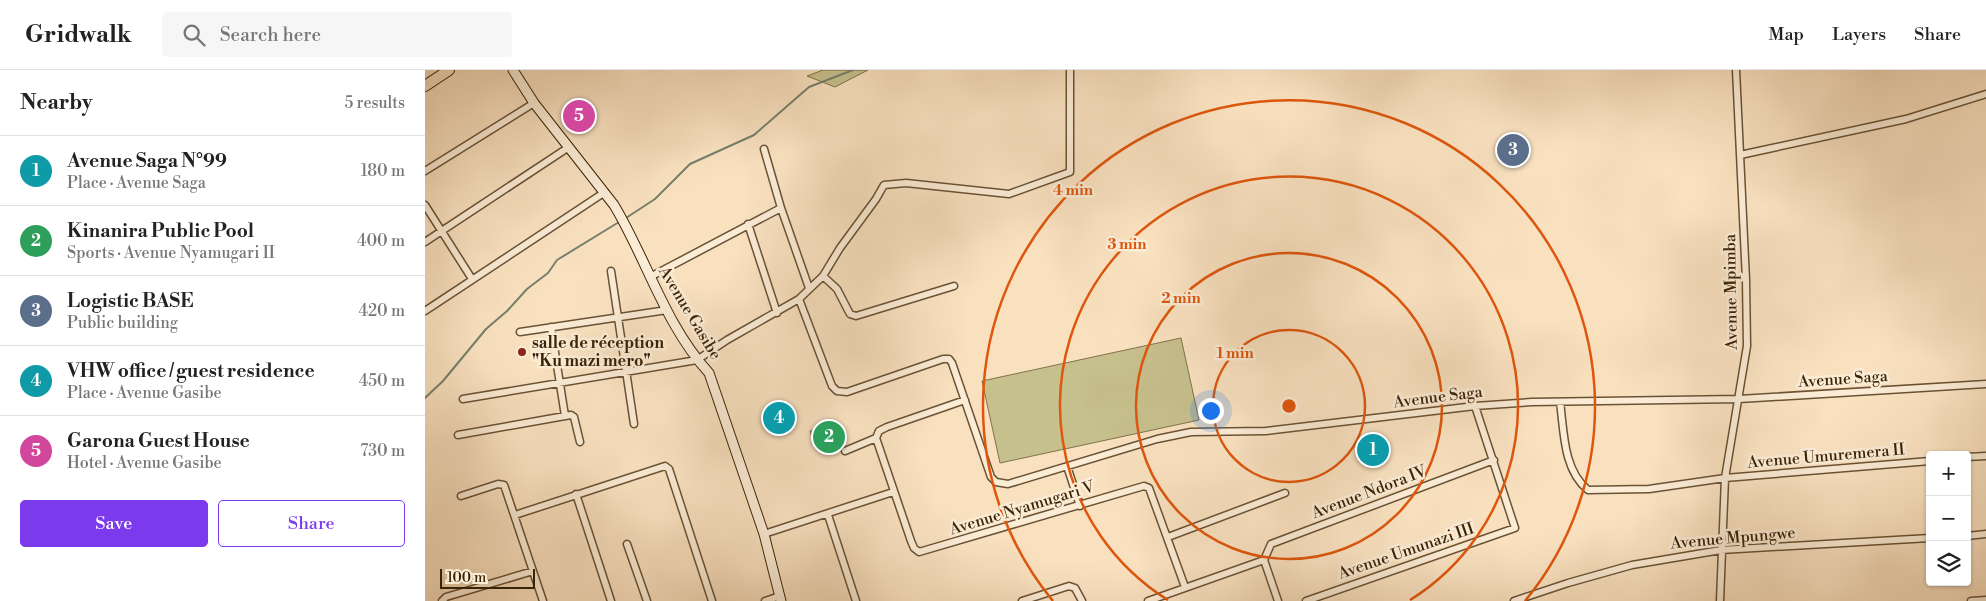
<!DOCTYPE html>
<html lang="en">
<head>
<meta charset="utf-8">
<style>
  body { margin:0; font-family:"Libre Bodoni",serif; background:#f6f6f6; color:#222 }
  .controls { position:absolute; right:15px; bottom:15px; display:grid; overflow:hidden; border-radius:5px; box-shadow:0 1px 4px #0004 }
  .controls button { width:45px; height:45px; display:grid; place-items:center; padding:0; border:0; border-bottom:1px solid #e0e0e0; background:#fff; color:#222; font:25px sans-serif }
  .scale { position:absolute; left:15px; bottom:12px; width:95px; box-sizing:border-box; padding-left:5px; border:2px solid #3b2305; border-top:0; font-size:14px; line-height:18px; white-space:nowrap; color:#3b2305; -webkit-text-stroke:4px #fbecd6; paint-order:stroke }
  .you { position:absolute; left:785px; top:340px; width:18px; height:18px; margin:-12px; border:4px solid #fff; border-radius:50%; background:#1a73e8; box-shadow:0 0 0 8px #1a73e833 }
  .badge { display:grid; place-items:center; width:32px; height:32px; border-radius:50%; background:#7c3aed; color:#fff; font-size:16px; font-weight:700 }
  .pin { position:absolute; translate:-50% -50%; border:2px solid #fff; box-shadow:0 1px 5px #0006 }
  .list { margin:0; padding:0; list-style:none }
  h2 { display:flex; justify-content:space-between; align-items:center; height:65px; margin:0; padding:0 20px; font-size:21px }
  h2 small { font-size:16px; font-weight:400; color:#767676 }
  .list li { display:grid; grid-template-columns:32px 1fr auto; gap:15px; align-items:center; box-sizing:border-box; height:70px; padding:0 20px; border-top:1px solid #e0e0e0 }
  .list b { display:block; font-size:19px; white-space:nowrap }
  .list p { margin:0; font-size:16px; white-space:nowrap; color:#767676 }
  .list em { font-size:16px; font-style:normal; color:#767676 }
  .actions { display:flex; gap:10px; padding:15px 20px }
  .actions a { flex:1; padding:11px 0; border:1px solid #7c3aed; border-radius:5px; text-align:center; font-size:18px; color:#7c3aed }
  .actions .main { background:#7c3aed; color:#fff }
  .icon { flex:none; width:28px; height:28px; fill:none; stroke:currentColor; stroke-width:2; stroke-linecap:round; stroke-linejoin:round }
  .map { position:relative; flex:none; width:1561px; height:531px; overflow:hidden }
  header { display:flex; align-items:center; gap:30px; box-sizing:border-box; height:70px; padding:0 25px; background:#fff; border-bottom:1px solid #e0e0e0 }
  header strong { font-size:24px }
  nav { display:flex; gap:28px; margin-inline-start:auto; font-size:18px }
  .search { width:350px; height:45px; background:#f6f6f6; display:flex; align-items:center; gap:12px; box-sizing:border-box; padding:0 18px; border-radius:5px; color:#767676; font-size:19px }
  main { display:flex }
  aside { flex:1; background:#fff }
  .map>svg:first-child { display:block }
  .green { fill:#c6c08d; stroke:#807249 }
  .water { fill:#9ebeb1; stroke:#76806c }
  .lines { fill:none; stroke-linecap:round; stroke-linejoin:round }
  .stream { stroke:#76806c; stroke-width:2 }
  .street-casing { stroke:#6a5234; stroke-width:9 }
  .secondary-casing { stroke:#3b2305; stroke-width:11 }
  .primary-casing { stroke:#3b2305; stroke-width:12 }
  .street { stroke:#fbecd6; stroke-width:6 }
  .secondary { stroke:#fbecd6; stroke-width:9 }
  .primary { stroke:#f9e1c0; stroke-width:10 }
  .ring { fill:none; stroke:#df560c; stroke-width:2.5 }
  .poi-dot { fill:#8f2418; stroke:#fbecd6; stroke-width:2 }
  .labels { text-anchor:middle; dominant-baseline:central; stroke-width:5; stroke-linejoin:round; paint-order:stroke }
  .street-label { font-size:16px; fill:#3b2305; stroke:#fbecd6 }
  .poi-label { font-size:16px; font-weight:bold; fill:#3b2305; stroke:#fbecd6; text-anchor:start }
  .centre { fill:#df560c; stroke:#fbecd6; stroke-width:2.5 }
  .ring-label { font-size:15px; text-anchor:middle; font-weight:bold; fill:#df560c; stroke:#fbecd6; stroke-width:5; stroke-linejoin:round; paint-order:stroke }
</style>
</head>
<body>
<header>
<strong>Gridwalk</strong>
<div class="search"><svg class="icon" aria-label="search" viewBox="0 0 24 24"><circle cx="10" cy="10" r="6"/><path d="M15 15l6 6"/></svg>Search here</div>
<nav><a>Map</a><a>Layers</a><a>Share</a></nav>
</header>
<main>
<aside>
<h2>Nearby<small>5 results</small></h2>
<ul class="list">
<li><span class="badge" style="background:#0f9aa8">1</span><div><b>Avenue Saga N°99</b><p>Place · Avenue Saga</p></div><em>180 m</em></li>
<li><span class="badge" style="background:#2e9e5b">2</span><div><b>Kinanira Public Pool</b><p>Sports · Avenue Nyamugari II</p></div><em>400 m</em></li>
<li><span class="badge" style="background:#5c6f8a">3</span><div><b>Logistic BASE</b><p>Public building</p></div><em>420 m</em></li>
<li><span class="badge" style="background:#0f9aa8">4</span><div><b>VHW office / guest residence</b><p>Place · Avenue Gasibe</p></div><em>450 m</em></li>
<li><span class="badge" style="background:#d1479c">5</span><div><b>Garona Guest House</b><p>Hotel · Avenue Gasibe</p></div><em>730 m</em></li>
</ul>
<div class="actions"><a class="main">Save</a><a>Share</a></div>
</aside>
<div class="map">
<svg width="1561" height="531" viewBox="0 0 1561 531">
  <rect width="100%" height="100%" fill="#f9e1c0"/>
  <filter id="stains"><feTurbulence type="fractalNoise" baseFrequency=".004" numOctaves="4"/><feColorMatrix values="0 0 0 0 .2 0 0 0 0 .09 0 0 0 0 .02 0 0 0 .5 -.17"/></filter>
  <radialGradient id="worn" r=".72"><stop offset=".6" stop-color="#630" stop-opacity="0"/><stop offset="1" stop-color="#630" stop-opacity=".3"/></radialGradient>
  <path class="green" d="M398 0H443L410 17 382 6Z
    M756 268 774 350 575 393 557 311Z"/>
  <path class="water" d="M406 354 414 376 402 380 397 365 387 368 385 361Z"/>
  <g class="lines">
    <path class="stream" d="M201 148 230 129 265 94 329 65 384 17 428 0
      M0 328 18 311 61 259 82 241 102 219 123 203 132 190 194 152"/>
    <g class="street-casing">
      <path id="street" d="M339 79 356 138 384 218
        M1315 85 1481 49 1561 24
        M0 101 109 33
        M0 135 47 209
        M323 154 352 243
        M0 172 144 77
        M186 201 209 354
        M398 206 412 219 425 244 431 246 529 216
        M225 207 356 138
        M374 229 407 316 412 321 422 322 518 289H524L527 293 566 407 571 412 583 414 732 369 766 362 841 361 1050 336 1107 332 1314 329 1561 314
        M0 241 180 122
        M95 262 242 240
        M38 329 272 290 302 270 374 229 398 206 415 178 451 129 459 115 481 113 584 124 645 102V0
        M1135 332C1139 361 1138 400 1163 420L1224 419 1300 408 1505 391
        M140 346 146 345 149 347 155 372
        M33 365 140 346 126 257
        M451 368 486 471 489 478 494 482 719 416 724 418 760 517
        M420 381 451 368 454 361 462 357 540 330
        M1542 387 1561 386
        M642 396 655 436
        M151 424 186 531
        M36 426 73 414 79 415 118 531
        M90 445 240 396 244 399 287 531
        M403 445 431 531
        M339 464 468 422
        M1542 466 1561 464
        M743 467 860 423
        M202 474 222 531
        M839 490 846 474 1069 390
        M839 490 853 531
        M17 531 21 527 108 501
        M340 531 355 526
        M597 531 644 516 650 518 657 531
        M723 531 839 490
        M881 531 1090 458 1050 336
        M1089 531 1143 513 1207 495 1296 480 1505 468
        M1295 531 1300 408 1322 276 1321 210 1311 0
        M1546 531 1561 530"/>
    </g>
    <g class="secondary-casing">
      <path id="secondary" d="M88 0 109 33 189 135C222 190 240 255 284 303L339 464 356 531"/>
    </g>
    <g class="primary-casing">
      <path id="primary" d="M0 16 24 0"/>
    </g>
    <use href="#street" class="street"/>
    <use href="#secondary" class="secondary"/>
    <use href="#primary" class="primary"/>
  </g>
  <g class="ring">
    <circle cx="864" cy="336" r="76"/>
    <circle cx="864" cy="336" r="153"/>
    <path d="M743 530A229 229 0 1 1 985 530"/>
    <path d="M628 531A306 306 0 1 1 1100 531"/>
  </g>
  <circle class="poi-dot" cx="97" cy="282" r="5"/>
  <g class="labels">
    <g class="street-label">
      <text transform="translate(1306 222) rotate(-91)">Avenue Mpimba</text>
      <text transform="translate(265 243) rotate(59)">Avenue Gasibe</text>
      <text transform="translate(1418 309) rotate(-4)">Avenue Saga</text>
      <text transform="translate(1013 327) rotate(-7)">Avenue Saga</text>
      <text transform="translate(1401 386) rotate(-5)">Avenue Umuremera II</text>
      <text transform="translate(944 422) rotate(-21)">Avenue Ndora IV</text>
      <text transform="translate(597 438) rotate(-17)">Avenue Nyamugari V</text>
      <text transform="translate(1308 468) rotate(-5)">Avenue Mpungwe</text>
      <text transform="translate(981 481) rotate(-19)">Avenue Umunazi III</text>
    </g>
    <g class="poi-label">
      <text x="107" y="273">salle de réception<tspan x="107" dy="18">"Ku mazi mero"</tspan></text>
    </g>
  </g>
  <circle cx="864" cy="336" r="8" class="centre"/>
  <g class="ring-label">
    <text x="648" y="125">4 min</text>
    <text x="702" y="179">3 min</text>
    <text x="756" y="233">2 min</text>
    <text x="810" y="288">1 min</text>
  </g>
  <rect width="100%" height="100%" filter="url(#stains)"/>
  <rect width="100%" height="100%" fill="url(#worn)"/>
</svg>
<div class="controls">
<button>+</button>
<button>−</button>
<button><svg class="icon" aria-label="layers" viewBox="0 0 24 24"><path d="M12 4l9 5-9 5-9-5zM3 14l9 5 9-5"/></svg></button>
</div>
<div class="scale">100 m</div>
<div class="you"></div>
<div class="pin badge" style="left:948px;top:380px;background:#0f9aa8">1</div>
<div class="pin badge" style="left:404px;top:367px;background:#2e9e5b">2</div>
<div class="pin badge" style="left:1088px;top:80px;background:#5c6f8a">3</div>
<div class="pin badge" style="left:354px;top:348px;background:#0f9aa8">4</div>
<div class="pin badge" style="left:154px;top:46px;background:#d1479c">5</div>
</div>
</main>
</body>
</html>
